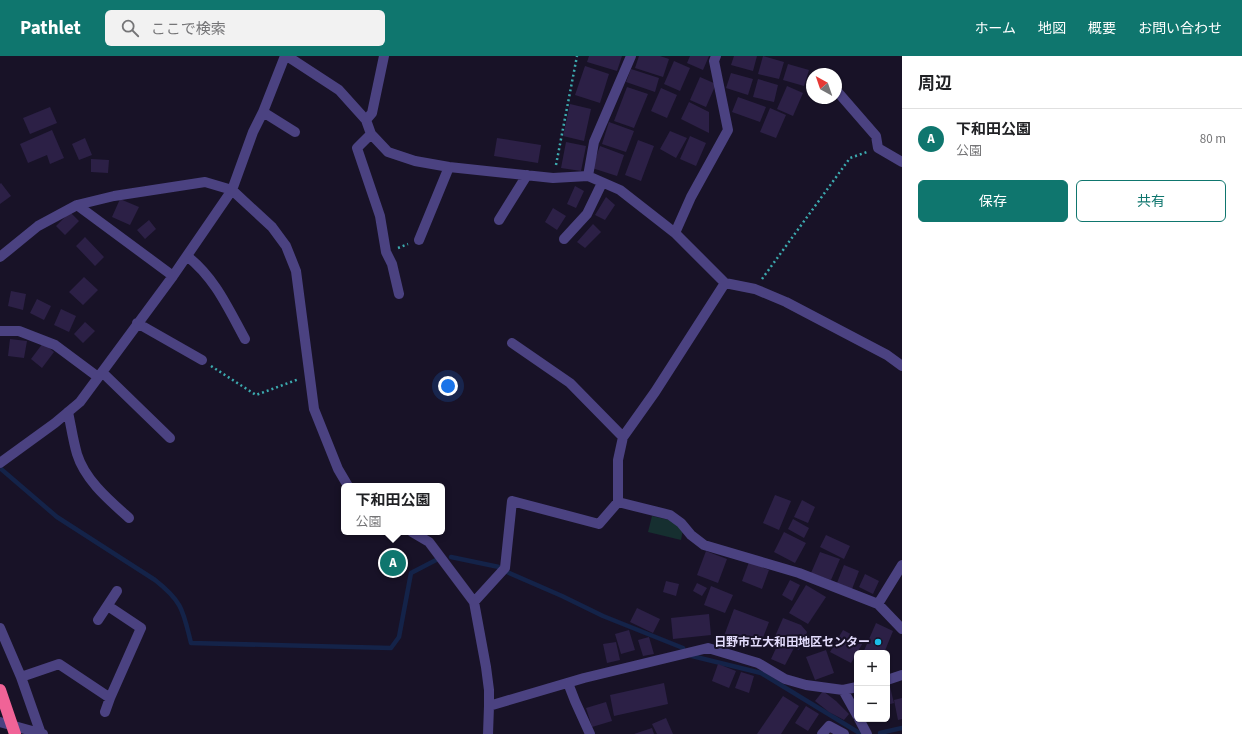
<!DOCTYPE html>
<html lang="ja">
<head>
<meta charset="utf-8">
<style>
  body { margin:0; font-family:"Source Sans 3","Noto Sans JP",sans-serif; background:#f2f2f2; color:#202124 }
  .controls { position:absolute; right:12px; bottom:12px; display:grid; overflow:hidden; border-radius:6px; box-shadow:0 1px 3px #0004 }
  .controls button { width:36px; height:36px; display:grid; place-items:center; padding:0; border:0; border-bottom:1px solid #e0e0e0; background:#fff; color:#202124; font:20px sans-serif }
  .compass { position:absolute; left:806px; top:12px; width:36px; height:36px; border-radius:50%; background:#fff; box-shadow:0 1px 3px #0004; rotate:320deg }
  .you { position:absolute; left:448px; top:330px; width:14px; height:14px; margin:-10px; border:3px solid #fff; border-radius:50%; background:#1a73e8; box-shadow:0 0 0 6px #1a73e833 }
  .badge { display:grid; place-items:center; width:26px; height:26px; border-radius:50%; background:#0f766e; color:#fff; font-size:13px; font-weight:700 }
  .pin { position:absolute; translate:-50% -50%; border:2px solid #fff; box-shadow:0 1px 4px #0006 }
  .popup { position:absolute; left:341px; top:427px; width:104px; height:52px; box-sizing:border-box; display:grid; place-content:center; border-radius:6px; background:#fff; filter:drop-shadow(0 1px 3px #0005); font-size:13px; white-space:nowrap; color:#757577 }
  .popup b { font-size:15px; color:#202124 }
  .popup::after { content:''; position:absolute; left:50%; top:100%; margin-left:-8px; border:8px solid transparent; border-top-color:#fff }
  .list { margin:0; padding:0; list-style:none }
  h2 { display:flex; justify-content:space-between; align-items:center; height:52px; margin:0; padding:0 16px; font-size:17px }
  h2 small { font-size:13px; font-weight:400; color:#757577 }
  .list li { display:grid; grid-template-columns:26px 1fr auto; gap:12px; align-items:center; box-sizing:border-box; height:60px; padding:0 16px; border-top:1px solid #e0e0e0 }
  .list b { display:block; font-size:15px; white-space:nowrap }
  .list p { margin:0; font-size:13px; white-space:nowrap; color:#757577 }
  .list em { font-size:13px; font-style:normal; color:#757577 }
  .actions { display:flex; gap:8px; padding:12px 16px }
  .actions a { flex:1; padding:9px 0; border:1px solid #0f766e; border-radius:6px; text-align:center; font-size:14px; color:#0f766e }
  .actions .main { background:#0f766e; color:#fff }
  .icon { flex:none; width:22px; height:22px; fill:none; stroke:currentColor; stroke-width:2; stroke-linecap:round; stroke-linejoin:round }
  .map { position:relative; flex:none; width:902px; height:678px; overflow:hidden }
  header { display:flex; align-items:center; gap:24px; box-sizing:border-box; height:56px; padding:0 20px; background:#0f766e; color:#fff }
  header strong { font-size:19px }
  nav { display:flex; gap:22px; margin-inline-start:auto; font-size:14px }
  .search { width:280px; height:36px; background:#f2f2f2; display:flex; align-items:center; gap:10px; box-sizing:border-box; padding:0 14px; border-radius:6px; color:#757577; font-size:15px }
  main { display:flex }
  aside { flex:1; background:#fff }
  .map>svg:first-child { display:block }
  .green { fill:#162f30 }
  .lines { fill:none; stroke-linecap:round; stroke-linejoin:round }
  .stream { stroke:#142349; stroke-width:4.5 }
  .building { fill:#2c2046 }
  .path { stroke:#3caaaf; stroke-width:2.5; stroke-dasharray:2 3; stroke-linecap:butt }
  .minor { stroke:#4b4281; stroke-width:10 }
  .highway-bridge { stroke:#f06397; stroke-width:12 }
  .poi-dot { fill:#1bbee9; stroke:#181227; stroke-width:1.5 }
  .labels { text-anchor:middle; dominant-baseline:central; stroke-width:4; stroke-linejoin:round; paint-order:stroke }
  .poi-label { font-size:12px; font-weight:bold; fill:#e3dcfc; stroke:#181227; text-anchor:end }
</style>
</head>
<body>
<header>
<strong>Pathlet</strong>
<div class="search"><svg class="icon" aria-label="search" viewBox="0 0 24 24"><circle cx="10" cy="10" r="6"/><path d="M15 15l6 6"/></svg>ここで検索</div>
<nav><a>ホーム</a><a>地図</a><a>概要</a><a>お問い合わせ</a></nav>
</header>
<main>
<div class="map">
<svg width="902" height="678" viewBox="0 0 902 678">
  <rect width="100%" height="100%" fill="#181227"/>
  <path class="green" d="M652 460 674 465 683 473 681 484 648 476Z"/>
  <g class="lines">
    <path class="stream" d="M1 413 57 461 155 524C183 546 183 555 191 587L391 592 399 581 411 517 436 504
      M451 501 499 511
      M507 516 562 540 603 560 683 592
      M692 600 761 617 861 678
      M880 677 902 672"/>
  </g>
  <path class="building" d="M589 0H622L617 15 587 6Z
    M639 0H660L669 3 663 21 635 12Z
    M690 0H709L703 14 687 7Z
    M734 0H757L753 15 731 9Z
    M763 0 784 6 779 23 758 18Z
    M674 5 690 12 680 35 664 28Z
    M788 8 809 14 804 30 783 24Z
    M585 10 609 18 600 47 575 39Z
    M631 13 659 22 655 36 626 26Z
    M731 17 753 23 748 39 726 32Z
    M700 21 716 28 706 51 690 44Z
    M758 23 778 29 774 46 753 41Z
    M787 30 803 37 793 60 777 53Z
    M627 31 648 38 634 72 614 65Z
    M661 32 677 39 667 62 651 55Z
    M738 41 766 51 760 66 732 56Z
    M689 46 709 56V77L681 63Z
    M570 48 591 53 584 85 563 80Z
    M50 51 57 67 30 78 23 62Z
    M770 52 786 59 776 82 760 76Z
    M609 66 634 75 626 96 602 88Z
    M52 74 64 102 50 108 47 99 28 107 20 88Z
    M670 75 687 82 676 102 660 93Z
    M690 80 706 87 696 110 680 103Z
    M85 82 92 99 79 104 72 88Z
    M497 82 541 89 538 107 494 100Z
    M638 84 654 90 641 125 625 119Z
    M566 86 586 90 581 115 561 112Z
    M600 90 624 99 617 120 592 112Z
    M91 103 109 104 108 117 91 116Z
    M1 127 11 140 0 148V128Z
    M575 130 584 135 576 152 567 148Z
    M606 141 615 149 605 164 595 159Z
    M120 143 139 151 130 169 112 161Z
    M553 152 566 160 557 174 545 166Z
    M70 156 79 165 65 179 56 170Z
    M149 164 156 173 145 183 137 174Z
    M593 168 601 176 585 192 577 186Z
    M85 181 104 201 95 210 76 190Z
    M84 221 98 234 83 249 69 236Z
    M11 235 26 238 23 254 8 250Z
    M37 243 51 250 44 264 30 257Z
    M61 253 76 260 69 276 54 269Z
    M85 266 95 275 83 287 74 278Z
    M10 283 27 285 24 302 8 300Z
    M43 287 54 296 42 312 31 303Z
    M775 439 791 445 779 474 763 467Z
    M802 444 815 451 808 467 794 461Z
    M793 463 809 472 804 482 788 473Z
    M784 476 806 487 795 507 774 496Z
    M826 479 850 490 844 503 820 491Z
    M706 495 727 503 718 527 697 519Z
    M820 496 840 503 831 524 811 517Z
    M749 506 769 514 762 533 742 525Z
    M844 509 859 515 852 533 837 527Z
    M865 518 879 525 873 538 859 531Z
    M790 524 800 529 792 545 782 539Z
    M666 525 679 528 676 540 663 536Z
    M697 527 707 532 702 540 693 535Z
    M806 529 826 541 808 568 789 557Z
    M711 530 733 539 725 557 704 549Z
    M637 552 660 563 653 577 630 566Z
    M734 553 769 566 759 592 724 580Z
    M709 558 711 579 673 583 671 562Z
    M783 562 801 569 807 576 799 594 794 592 785 609 771 603 778 588 773 585Z
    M876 567 893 575 884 597H863Z
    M629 574 635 594 621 598 615 578Z
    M843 574 864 585 851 607 830 596Z
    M649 581 654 598 643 600 638 584Z
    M616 586 620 604 607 607 603 588Z
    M826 594 834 617 815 624 806 601Z
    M718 608 736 615 729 632 712 625Z
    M741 616 754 620 749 637 735 632Z
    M664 627 668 648 614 660 610 639Z
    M890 631 894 647 887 649V632Z
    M823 635 836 645 849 658 844 664 829 656 815 645Z
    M783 640 799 650 781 678H757Z
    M902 642V663L898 664 894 644Z
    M606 646 612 665 592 671 586 652Z
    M806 650 819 658 808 675 795 667Z
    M666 662 673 678H657L652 668Z
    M652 672 654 678H634Z"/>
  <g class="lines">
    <path class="path" d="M556 109 577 0
      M398 192 408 188
      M762 223 850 102 867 96
      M211 310 256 339 299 323"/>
    <path class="minor" d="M287 0 339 34 366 64 371 78 388 96 415 105 449 111 553 122 588 120 620 134 675 177 725 227 755 233 786 246 887 299 902 310
      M836 34 876 80 878 92 902 106
      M263 56 295 76
      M366 64 372 57 384 0
      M371 78 357 92 380 160 386 196 392 208 399 238
      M588 120 594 86 631 0
      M77 149 173 220
      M499 164 527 119
      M675 177 691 141 728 74 714 5 716 0
      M564 183 587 158 602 127
      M419 184 449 111
      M187 200C215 222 228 252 245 283
      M0 201 38 170 77 149 114 140 205 126 232 134 272 171 286 190 296 215 314 353 338 413 348 430
      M137 267 202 304
      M0 275H19L55 289 98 321
      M512 287 570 327 623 381
      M102 316 170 382
      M68 356C71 370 73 384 77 398 85 424 109 444 129 462
      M0 407 55 367 80 346 173 220 232 134 253 76 263 56 285 0
      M618 446V404L623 381 655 336 725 227
      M412 476 429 486 474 546 486 611 489 634V650
      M474 546 505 512 512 445 599 468 618 446 670 459 681 467 691 479 704 489 799 517 878 548 902 573
      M878 548 902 509
      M108 550 141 572 110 642
      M98 564 117 535
      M0 572 21 621 41 678
      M21 621 59 608 110 642 105 656
      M887 624 902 619
      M568 627 575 645 590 678
      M843 634 857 659
      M859 663 867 678
      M0 666 43 678
      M488 678 489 650 584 622 708 592 758 607 785 623 806 629 843 634 857 631
      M822 678 829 670 844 678"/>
    <path class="highway-bridge" d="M0 634 15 678"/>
  </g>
  <circle class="poi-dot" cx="878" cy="586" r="4"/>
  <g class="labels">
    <g class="poi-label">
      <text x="870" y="586">日野市立大和田地区センター</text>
    </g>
  </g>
</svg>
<div class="controls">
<button>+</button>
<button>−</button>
</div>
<svg class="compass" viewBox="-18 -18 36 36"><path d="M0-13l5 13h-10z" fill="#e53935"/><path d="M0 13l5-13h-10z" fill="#757577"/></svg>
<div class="you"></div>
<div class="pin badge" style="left:393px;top:507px">A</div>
<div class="popup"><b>下和田公園</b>公園</div>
</div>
<aside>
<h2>周辺<small></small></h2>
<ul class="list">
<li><span class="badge">A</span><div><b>下和田公園</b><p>公園</p></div><em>80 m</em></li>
</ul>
<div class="actions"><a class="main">保存</a><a>共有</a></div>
</aside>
</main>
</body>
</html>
